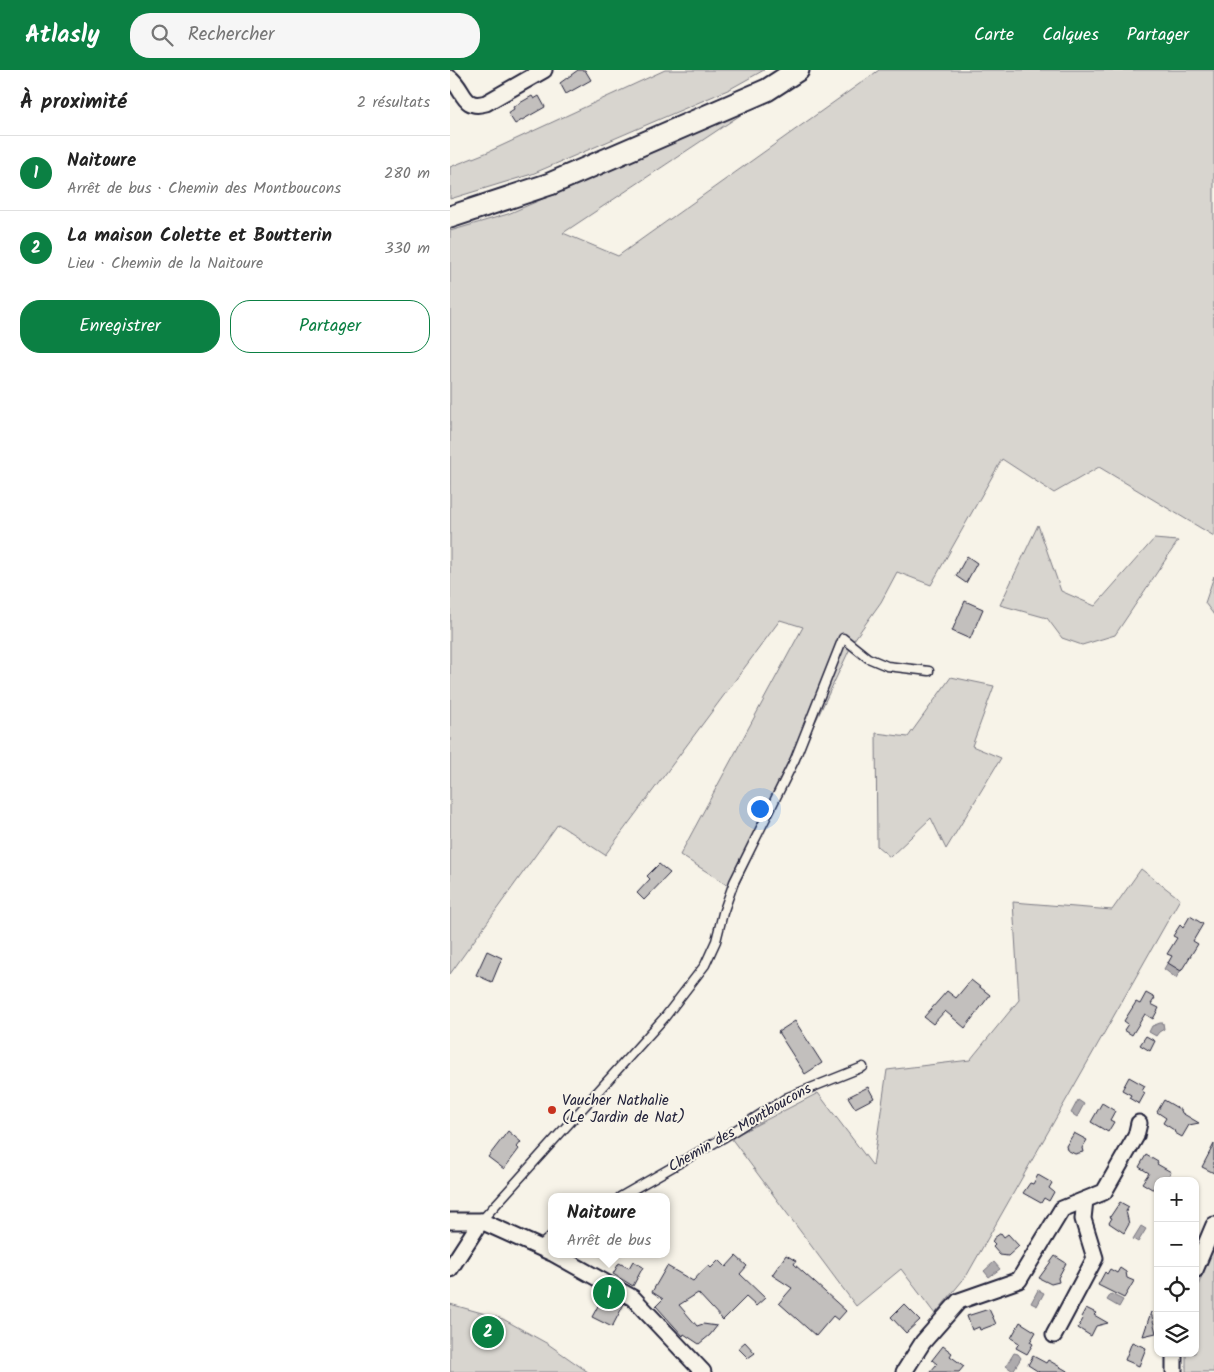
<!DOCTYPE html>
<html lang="fr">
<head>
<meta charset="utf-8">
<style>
  body { margin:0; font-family:Kalam,sans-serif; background:#f6f6f6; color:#222 }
  .controls { position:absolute; right:15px; bottom:15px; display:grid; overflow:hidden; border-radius:10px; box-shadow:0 1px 4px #0004 }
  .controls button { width:45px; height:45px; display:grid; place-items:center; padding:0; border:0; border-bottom:1px solid #e0e0e0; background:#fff; color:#222; font:25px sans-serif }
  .you { position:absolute; left:309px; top:738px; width:18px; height:18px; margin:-12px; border:4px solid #fff; border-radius:50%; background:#1a73e8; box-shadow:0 0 0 8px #1a73e833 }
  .badge { display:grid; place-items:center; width:32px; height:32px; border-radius:50%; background:#0b8043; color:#fff; font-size:16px; font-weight:700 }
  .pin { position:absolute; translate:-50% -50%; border:2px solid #fff; box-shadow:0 1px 5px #0006 }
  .popup { position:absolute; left:98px; top:1123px; width:122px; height:65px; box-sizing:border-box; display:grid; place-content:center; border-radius:10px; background:#fff; filter:drop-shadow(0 1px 4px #0005); font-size:16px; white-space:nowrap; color:#767676 }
  .popup b { font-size:19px; color:#222 }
  .popup::after { content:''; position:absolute; left:50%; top:100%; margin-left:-10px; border:10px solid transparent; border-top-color:#fff }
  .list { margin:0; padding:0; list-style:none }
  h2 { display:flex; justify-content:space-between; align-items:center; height:65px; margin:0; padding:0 20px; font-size:21px }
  h2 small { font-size:16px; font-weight:400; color:#767676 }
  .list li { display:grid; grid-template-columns:32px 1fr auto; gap:15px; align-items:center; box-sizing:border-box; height:75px; padding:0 20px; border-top:1px solid #e0e0e0 }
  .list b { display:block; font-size:19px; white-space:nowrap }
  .list p { margin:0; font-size:16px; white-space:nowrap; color:#767676 }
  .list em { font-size:16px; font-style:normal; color:#767676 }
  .actions { display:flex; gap:10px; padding:15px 20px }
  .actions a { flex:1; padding:11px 0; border:1px solid #0b8043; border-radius:20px; text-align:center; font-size:18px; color:#0b8043 }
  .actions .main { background:#0b8043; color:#fff }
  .icon { flex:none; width:28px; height:28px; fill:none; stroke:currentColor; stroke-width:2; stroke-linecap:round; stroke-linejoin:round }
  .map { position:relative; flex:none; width:764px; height:1302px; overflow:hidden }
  header { display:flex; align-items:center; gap:30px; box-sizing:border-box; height:70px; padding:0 25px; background:#0b8043; color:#fff }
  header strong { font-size:24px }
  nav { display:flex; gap:28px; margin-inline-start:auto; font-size:18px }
  .search { width:350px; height:45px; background:#f6f6f6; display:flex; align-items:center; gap:12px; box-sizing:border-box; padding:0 18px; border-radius:20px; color:#767676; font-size:19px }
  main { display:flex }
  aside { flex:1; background:#fff }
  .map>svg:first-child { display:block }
  .green { fill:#d8d5cf; stroke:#7d7c85 }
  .water { fill:#aeabad; stroke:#76747f }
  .building { fill:#c2bfbd; stroke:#22223b }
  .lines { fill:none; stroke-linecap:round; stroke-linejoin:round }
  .lane-casing { stroke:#22223b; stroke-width:11 }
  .street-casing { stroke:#22223b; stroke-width:19 }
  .secondary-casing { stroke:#22223b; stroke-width:25 }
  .lane { stroke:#f7f3e8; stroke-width:8 }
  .street { stroke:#f7f3e8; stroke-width:15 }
  .secondary { stroke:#f7f3e8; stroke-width:21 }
  .poi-dot { fill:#c8321e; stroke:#f7f3e8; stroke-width:2 }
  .labels { text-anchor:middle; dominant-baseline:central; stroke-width:4; stroke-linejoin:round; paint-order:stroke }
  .poi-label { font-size:15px; fill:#22223b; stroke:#f7f3e8; text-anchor:start }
  .street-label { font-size:15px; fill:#22223b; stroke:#f7f3e8 }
</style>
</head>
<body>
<header>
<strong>Atlasly</strong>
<div class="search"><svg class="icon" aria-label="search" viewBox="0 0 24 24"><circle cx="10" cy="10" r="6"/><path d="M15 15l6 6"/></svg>Rechercher</div>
<nav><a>Carte</a><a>Calques</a><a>Partager</a></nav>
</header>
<main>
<aside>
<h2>À proximité<small>2 résultats</small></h2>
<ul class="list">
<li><span class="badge">1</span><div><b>Naitoure</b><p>Arrêt de bus · Chemin des Montboucons</p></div><em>280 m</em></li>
<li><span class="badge">2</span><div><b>La maison Colette et Boutterin</b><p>Lieu · Chemin de la Naitoure</p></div><em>330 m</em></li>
</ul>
<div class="actions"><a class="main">Enregistrer</a><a>Partager</a></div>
</aside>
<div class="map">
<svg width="764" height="1302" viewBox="0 0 764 1302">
  <rect width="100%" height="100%" fill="#f7f3e8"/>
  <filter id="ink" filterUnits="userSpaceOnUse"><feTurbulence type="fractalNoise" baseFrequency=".02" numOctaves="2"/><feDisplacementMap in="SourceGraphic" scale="10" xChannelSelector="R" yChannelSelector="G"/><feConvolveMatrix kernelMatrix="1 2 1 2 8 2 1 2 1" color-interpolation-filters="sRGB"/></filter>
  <g filter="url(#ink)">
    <path class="green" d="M215 0H314L280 19 82 104 0 129V97L38 82Z
      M429 0H764V466L649 397 604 423 552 389 481 515 447 502 431 532 404 570 286 820 230 785 353 557 330 550 155 785 108 754 0 904V161L58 144 298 40 113 163 168 186Z
      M588 455 611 521 645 536 704 469 728 471 665 565 632 575 612 568 597 548 550 535Z
      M764 506V545L755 533Z
      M501 607 544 616 522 676 551 688 496 779 481 748 440 787 427 776 426 663 458 667Z
      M691 799 730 829 517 1205 485 1244 451 1199 406 1236 281 1068 368 1023 423 1096 437 1000 520 990 569 930 563 832 662 840Z
      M764 1175V1302H736V1283H745V1223Z
      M0 1234 53 1249 98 1274 138 1302H0Z"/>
    <path class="water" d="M718 892 731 900 726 908 714 899Z
      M710 953H713L714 959 709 962 706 966 699 962 702 956Z
      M628 1030 634 1034 627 1047 621 1043Z
      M691 1156 696 1159 688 1172 683 1169Z
      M544 1192 550 1199 539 1207 534 1201Z
      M588 1220 594 1223 587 1236 581 1233Z
      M661 1224 673 1230 669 1237 657 1230Z
      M564 1283 568 1284 571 1288 563 1301 556 1296Z"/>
    <path class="building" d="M128 0H135L141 10 116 24 110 13Z
      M82 26 84 29 89 26 95 37 65 54 58 43 64 39 63 37Z
      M517 486 527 493 516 513 506 506Z
      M515 531 533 539 520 569 502 561Z
      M209 794 220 803 194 830 187 823 200 809 197 806Z
      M740 846 753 854 743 871 748 874 731 901 718 893 722 886 717 884 727 868 723 866 730 855 733 858Z
      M37 881 52 888 42 912 26 905Z
      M521 910 540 925 515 958 495 941 483 954 474 947 497 921 506 928Z
      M696 923 705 928 701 934 709 938 703 949 695 944 682 965 674 960 678 954 674 951 686 932 690 934Z
      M345 951 372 993 355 1004 328 962Z
      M696 966 705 971 700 981 690 975Z
      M679 1007 695 1016 692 1021 695 1023 689 1034 679 1028 681 1025 672 1020Z
      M418 1017 424 1028 405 1038 398 1027Z
      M714 1030 731 1040 732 1043 749 1053 739 1055 732 1067 725 1063 724 1060 713 1053 716 1048 707 1042Z
      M652 1033 665 1041 660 1050 664 1052 658 1062 641 1052Z
      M58 1061 71 1072 67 1077 69 1079 54 1099 38 1087Z
      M624 1063 637 1070 632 1078 633 1082 625 1084 617 1080 616 1076Z
      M764 1074V1103L752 1097Z
      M696 1085 708 1092 707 1094 721 1102 716 1111H708V1118L702 1119 692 1113 699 1103 689 1097Z
      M588 1105 602 1113 599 1118 604 1122 599 1131 594 1128 591 1133 573 1123 580 1113 583 1114Z
      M670 1132 679 1137 676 1141 679 1154 674 1163 659 1153 662 1148 660 1147Z
      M551 1163 554 1167 558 1164 569 1176 558 1186 550 1185 543 1177 545 1175 542 1172 544 1168Z
      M336 1185 346 1191 344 1194 396 1241 388 1250 383 1246 366 1266 329 1233 342 1218 322 1205Z
      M286 1186 297 1196 290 1204 315 1228 306 1236 296 1227 273 1250 248 1223 229 1235 247 1256 253 1254 267 1256 260 1265 249 1274 234 1264 233 1266 206 1236 213 1229 202 1222 217 1196 243 1211 258 1195 261 1198 269 1190 276 1197Z
      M605 1186 616 1193 608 1208 609 1212 601 1214 589 1208Z
      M183 1191 193 1197 183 1216 163 1204 169 1193 179 1198Z
      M670 1198 676 1202 677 1208 684 1211 674 1228 648 1215 655 1202 657 1204 660 1199 667 1203Z
      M155 1223 174 1234 162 1257 142 1247Z
      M454 1234 470 1250 456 1263 441 1247Z
      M636 1238 646 1243 644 1245 658 1253 646 1256 641 1266 628 1258 633 1249 631 1247Z
      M539 1239 546 1254 530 1260 529 1257 522 1260 517 1246Z
      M701 1242 706 1263 693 1266Z
      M570 1252 586 1262 580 1272 583 1274 577 1284 566 1278 569 1273 561 1268Z
      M295 1272 305 1283 298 1288 288 1278Z
      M682 1272 696 1278 689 1296 675 1290Z
      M493 1276 502 1283 500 1286 514 1296 509 1302H480L487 1294 482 1290Z
      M583 1286 596 1293 598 1290 619 1302H589L578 1295Z"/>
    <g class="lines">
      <g class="lane-casing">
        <path id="lane" d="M170 1127 273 1068 338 1027 413 997
          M31 1151 215 947 255 895 266 871 273 843 284 812 345 689 393 568 418 588 437 596 479 601
          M90 1176 102 1165"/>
      </g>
      <g class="street-casing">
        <path id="street" d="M0 8C15 20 12 40 36 33L94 0
          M0 1151H31L102 1183
          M104 1184 183 1228 253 1302
          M0 1199 31 1151
          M745 1200 764 1155
          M604 1265 645 1188 633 1149 635 1130
          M454 1302 473 1272 509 1231 569 1210 612 1139 654 1122 686 1066 689 1053
          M724 1302V1283"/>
      </g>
      <g class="secondary-casing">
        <path id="secondary" d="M0 147 100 114 317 20 348 0"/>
      </g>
      <use href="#lane" class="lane"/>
      <use href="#street" class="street"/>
      <use href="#secondary" class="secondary"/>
    </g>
  </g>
  <circle class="poi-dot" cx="102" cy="1040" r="5"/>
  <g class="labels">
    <g class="poi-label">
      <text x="112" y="1031">Vaucher Nathalie<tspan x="112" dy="17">(Le Jardin de Nat)</tspan></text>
    </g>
    <g class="street-label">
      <text transform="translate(290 1058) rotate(-30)">Chemin des Montboucons</text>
    </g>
  </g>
</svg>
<div class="controls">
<button>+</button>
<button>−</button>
<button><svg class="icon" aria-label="locate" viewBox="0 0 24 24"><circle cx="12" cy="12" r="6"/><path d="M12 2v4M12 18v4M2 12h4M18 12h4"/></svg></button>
<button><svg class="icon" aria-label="layers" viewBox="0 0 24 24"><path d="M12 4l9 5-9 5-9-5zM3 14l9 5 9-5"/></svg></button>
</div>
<div class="you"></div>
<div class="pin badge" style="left:159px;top:1223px">1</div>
<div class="popup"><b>Naitoure</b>Arrêt de bus</div>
<div class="pin badge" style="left:38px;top:1262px">2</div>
</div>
</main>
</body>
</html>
